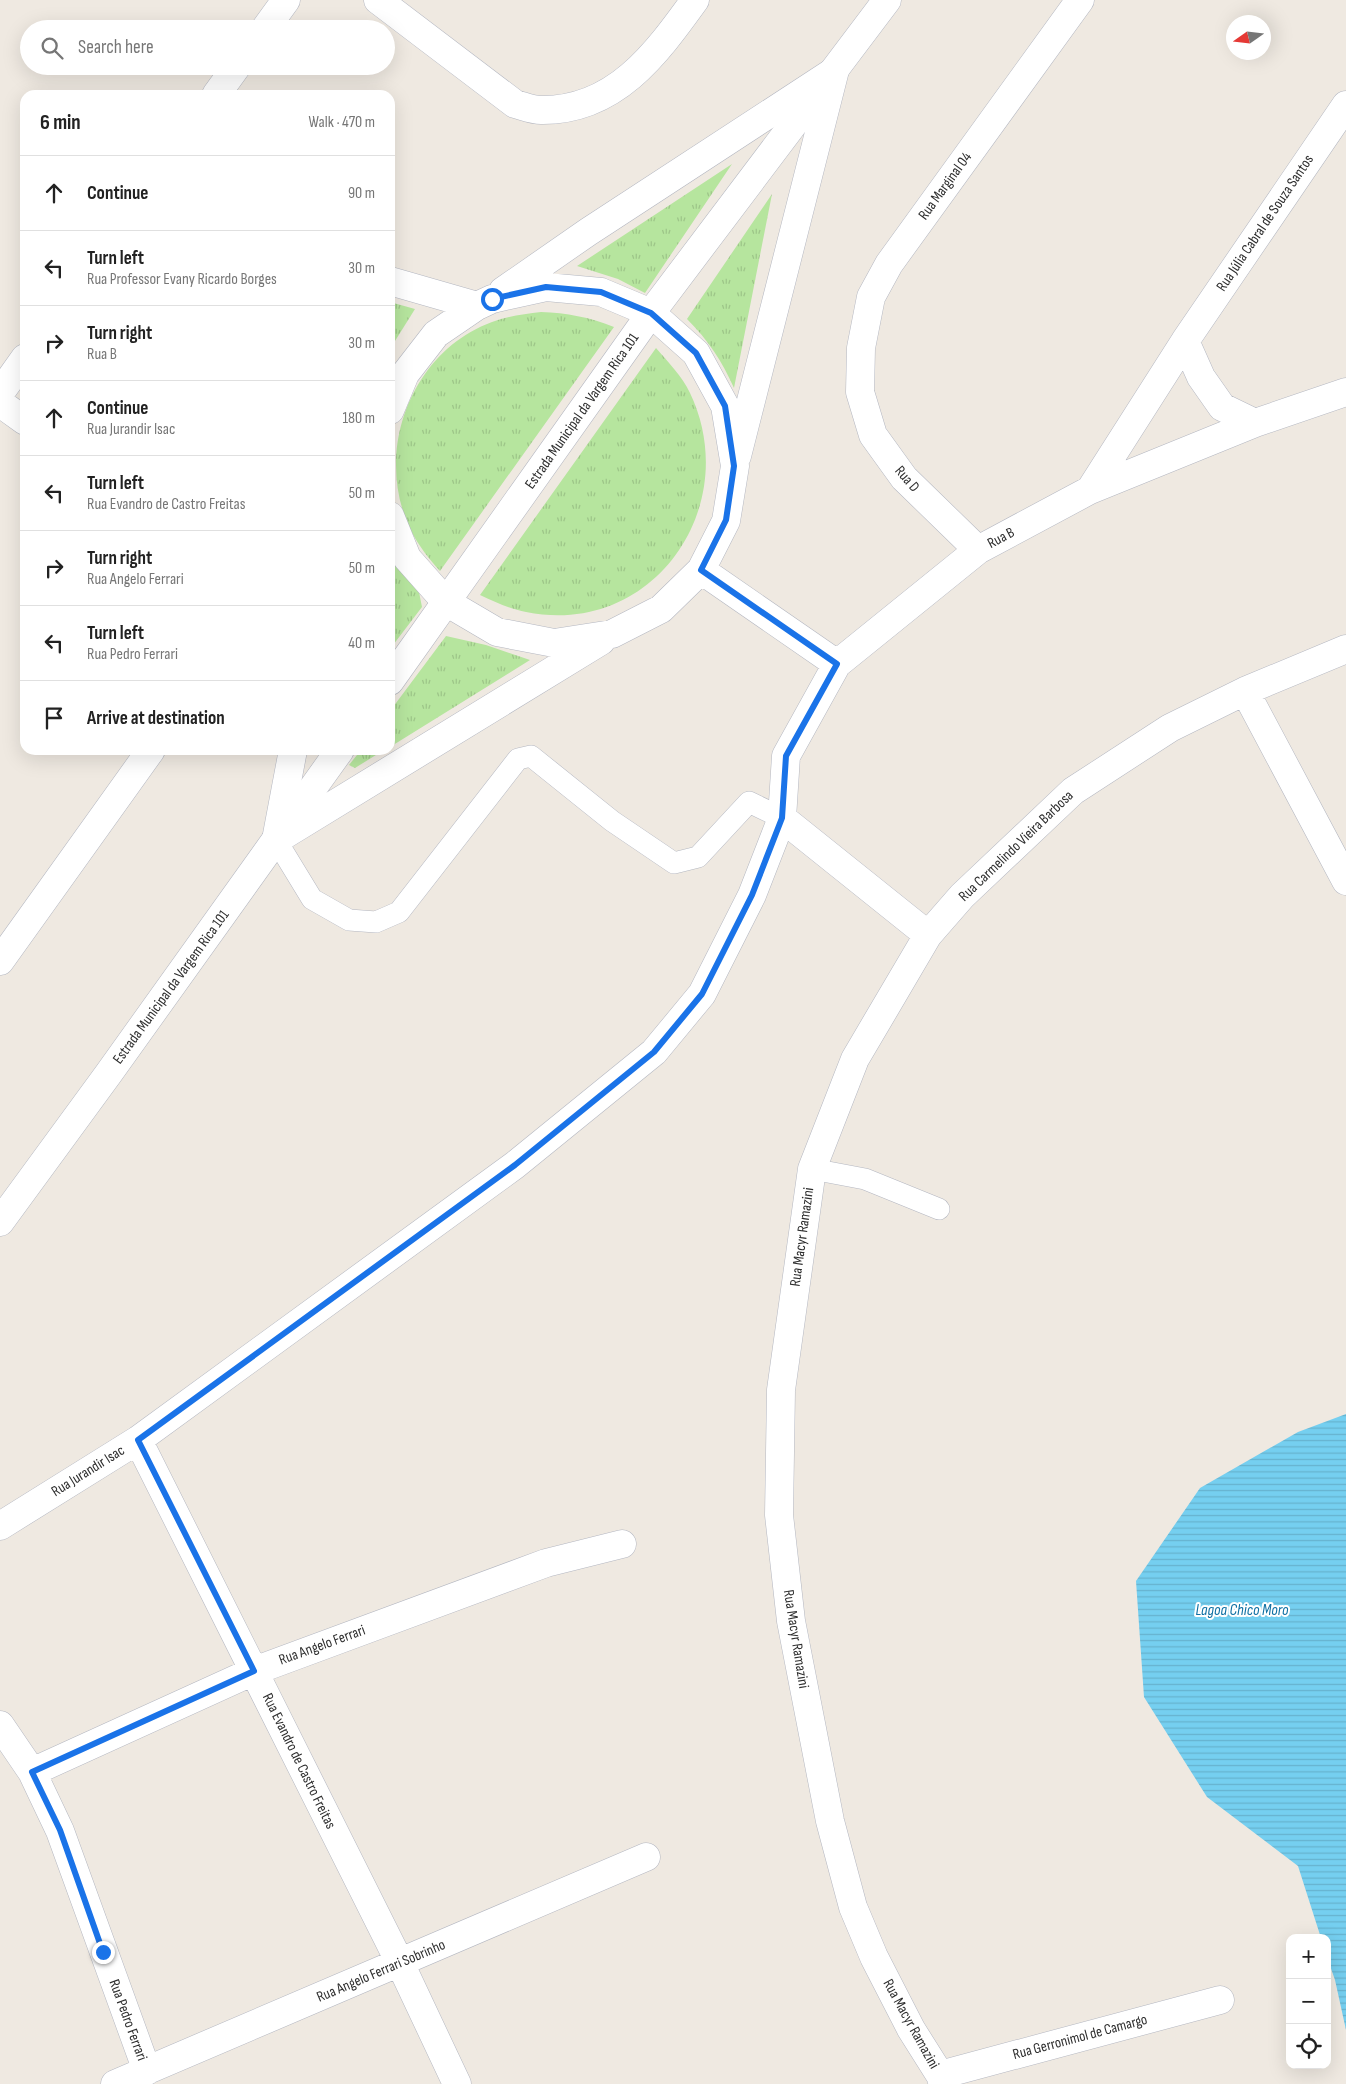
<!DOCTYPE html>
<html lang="en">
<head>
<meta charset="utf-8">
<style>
  body { margin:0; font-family:"Sofia Sans Condensed",sans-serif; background:#f6f6f6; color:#222 }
  .controls { position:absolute; right:15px; bottom:15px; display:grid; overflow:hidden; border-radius:10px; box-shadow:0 5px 20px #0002 }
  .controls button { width:45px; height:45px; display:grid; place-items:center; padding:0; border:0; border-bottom:1px solid #e0e0e0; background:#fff; color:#222; font:25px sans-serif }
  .compass { position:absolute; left:1226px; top:15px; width:45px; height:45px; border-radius:50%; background:#fff; box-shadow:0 5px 20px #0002; rotate:256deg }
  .stop { position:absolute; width:15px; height:15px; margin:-11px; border:4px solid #1a73e8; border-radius:50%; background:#fff }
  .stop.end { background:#1a73e8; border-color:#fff; box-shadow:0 1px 5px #0008 }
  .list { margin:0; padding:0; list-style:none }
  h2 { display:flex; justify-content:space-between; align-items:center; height:65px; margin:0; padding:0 20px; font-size:21px }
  h2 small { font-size:16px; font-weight:400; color:#767676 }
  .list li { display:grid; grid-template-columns:32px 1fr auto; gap:15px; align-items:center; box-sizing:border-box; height:75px; padding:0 20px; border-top:1px solid #e0e0e0 }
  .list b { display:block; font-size:19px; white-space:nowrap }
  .list p { margin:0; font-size:16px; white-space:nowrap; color:#767676 }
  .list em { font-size:16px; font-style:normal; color:#767676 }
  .icon { flex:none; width:28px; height:28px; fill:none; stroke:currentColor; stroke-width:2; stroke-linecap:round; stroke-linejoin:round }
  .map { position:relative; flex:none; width:1346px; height:2084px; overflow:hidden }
  .search { position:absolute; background:#fff; box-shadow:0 5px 20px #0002; left:20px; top:20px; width:375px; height:55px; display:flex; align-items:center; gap:12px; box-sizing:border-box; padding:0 18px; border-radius:28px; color:#767676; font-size:19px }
  .panel { position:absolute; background:#fff; box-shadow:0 5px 20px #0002; left:20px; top:90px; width:375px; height:665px; border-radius:15px }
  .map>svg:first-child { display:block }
  .grass { fill:url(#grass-tufts) }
  .water { fill:url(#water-rules) }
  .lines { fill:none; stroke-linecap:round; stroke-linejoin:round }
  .service-casing { stroke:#b4b7c1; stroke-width:22 }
  .minor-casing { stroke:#b4b7c1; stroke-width:29 }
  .tertiary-casing { stroke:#b4b7c1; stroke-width:29 }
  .service { stroke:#fff; stroke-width:21 }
  .minor { stroke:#fff; stroke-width:28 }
  .tertiary { stroke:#fff; stroke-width:28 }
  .route { stroke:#1a73e8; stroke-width:6 }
  .labels { text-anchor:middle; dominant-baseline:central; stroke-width:4; stroke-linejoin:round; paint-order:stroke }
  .street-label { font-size:15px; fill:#2e2e2e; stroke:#fff }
  .water-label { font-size:16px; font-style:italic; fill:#0d6fa3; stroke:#fff }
</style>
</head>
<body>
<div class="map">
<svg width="1346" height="2084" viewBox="0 0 1346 2084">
  <defs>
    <pattern id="grass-tufts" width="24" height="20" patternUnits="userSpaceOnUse" patternTransform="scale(1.25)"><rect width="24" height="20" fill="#b6e59e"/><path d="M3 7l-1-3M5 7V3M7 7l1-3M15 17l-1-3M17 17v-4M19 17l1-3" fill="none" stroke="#9dc588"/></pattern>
    <pattern id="water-rules" width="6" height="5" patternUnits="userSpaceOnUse" patternTransform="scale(1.25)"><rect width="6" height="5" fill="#75cff0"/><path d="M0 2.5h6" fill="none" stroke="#66b2ce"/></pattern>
  </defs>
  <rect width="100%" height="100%" fill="#efe9e1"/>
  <path class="grass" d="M732 164 645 293 618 279 577 266Z
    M772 194 734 388C722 361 708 340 687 319Z
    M390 302 415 309 390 349Z
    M541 312C567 313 589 317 614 327L440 571C429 559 419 546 411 531 373 454 410 352 492 322 508 316 524 314 541 312Z
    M656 348C668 362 682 376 690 393 744 506 653 638 526 612 510 609 495 602 480 595Z
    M390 553 394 555 419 592 422 607 390 649Z
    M446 636 486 645 530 660 390 747V711Z
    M361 750H384L355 768 349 765Z"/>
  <path class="water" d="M1346 1414V2030L1335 1980 1327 1957V1938H1321L1298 1866 1207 1797 1144 1697 1136 1581 1200 1488 1298 1432Z"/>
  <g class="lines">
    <g class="service-casing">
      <path id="service" d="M276 840 312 899 349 920 376 922 399 912 518 759 531 756 612 821 674 863 698 857 749 802 782 818
        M812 1169 865 1179 939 1209"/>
    </g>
    <g class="minor-casing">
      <path id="minor" d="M378 0 515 104C523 106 532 110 541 110 615 111 656 54 695 0
        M265 29 286 0
        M216 95 237 66
        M390 281 477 306
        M503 291 588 232 830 74
        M1185 341 1201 377 1222 407 1255 423
        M0 393 25 358
        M0 403 25 421
        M390 410 405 374 436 334 477 306 492 299 546 287 601 292 651 313 696 353 725 406 735 466 726 521 701 570 661 609 612 634 554 643 497 632 446 602 407 558 390 516
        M737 456 835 70
        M1090 490 1185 341 1346 105
        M978 550 904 478 873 435 860 392 861 348 871 297 889 264 1080 0
        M701 570 837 664
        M1245 691 1346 881
        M782 818 928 935
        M276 840 601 641
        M276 840 293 750
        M0 961 151 750
        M138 1440 400 1963 457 2084
        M0 1526 138 1440 515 1165 654 1052 702 994 752 895 782 818 786 756 837 664 978 550 1090 490 1255 423 1346 392
        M0 1725 32 1772 60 1831 147 2071
        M32 1772 254 1671 546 1563 622 1544
        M940 2075 1220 2000
        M115 2084 646 1857
        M943 2084 940 2075 911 2029 874 1957 853 1907 830 1821 791 1621 779 1515 781 1390 812 1169 855 1059 928 935 962 896 1073 791 1170 728 1245 691 1346 649"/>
    </g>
    <g class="tertiary-casing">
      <path id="tertiary" d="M390 681 651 313 887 0
        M0 1222 109 1073 340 750"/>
    </g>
    <use href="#service" class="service"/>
    <use href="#minor" class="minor"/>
    <use href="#tertiary" class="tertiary"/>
  </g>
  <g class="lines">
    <path class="route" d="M103 1952 60 1830 32 1772 254 1671 138 1440 515 1165 654 1052 702 994 752 895 782 818 786 756 837 664 701 570 726 520 734 466 725 406 696 353 651 313 601 292 546 287 492 299"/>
  </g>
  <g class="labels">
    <g class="street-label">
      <text transform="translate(945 186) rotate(-54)">Rua Marginal 04</text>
      <text transform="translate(1265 223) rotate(-56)">Rua Júlia Cabral de Souza Santos</text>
      <text transform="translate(582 411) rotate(-55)">Estrada Municipal da Vargem Rica 101</text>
      <text transform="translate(907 479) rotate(49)">Rua D</text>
      <text transform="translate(1001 538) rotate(-28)">Rua B</text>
      <text transform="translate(1016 846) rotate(-44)">Rua Carmelindo Vieira Barbosa</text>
      <text transform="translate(171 987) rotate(-54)">Estrada Municipal da Vargem Rica 101</text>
      <text transform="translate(802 1237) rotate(-82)">Rua Macyr Ramazini</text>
      <text transform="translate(88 1471) rotate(-32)">Rua Jurandir Isac</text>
      <text transform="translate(796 1639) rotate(81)">Rua Macyr Ramazini</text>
      <text transform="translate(322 1645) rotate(-20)">Rua Angelo Ferrari</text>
      <text transform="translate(299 1761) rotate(64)">Rua Evandro de Castro Freitas</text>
      <text transform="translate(381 1971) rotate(-23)">Rua Angelo Ferrari Sobrinho</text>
      <text transform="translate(128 2020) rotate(70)">Rua Pedro Ferrari</text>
      <text transform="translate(911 2024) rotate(61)">Rua Macyr Ramazini</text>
      <text transform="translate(1080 2037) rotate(-15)">Rua Gerronimol de Camargo</text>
    </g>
    <g class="water-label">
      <text x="1242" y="1610">Lagoa Chico Moro</text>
    </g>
  </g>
</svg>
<div class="controls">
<button>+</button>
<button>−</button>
<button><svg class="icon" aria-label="locate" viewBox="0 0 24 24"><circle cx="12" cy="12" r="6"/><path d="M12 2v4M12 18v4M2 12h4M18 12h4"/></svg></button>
</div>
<svg class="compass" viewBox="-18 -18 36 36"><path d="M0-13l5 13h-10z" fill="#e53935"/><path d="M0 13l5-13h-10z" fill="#767676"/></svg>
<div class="stop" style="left:492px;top:299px"></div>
<div class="stop end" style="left:103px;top:1952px"></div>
<div class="search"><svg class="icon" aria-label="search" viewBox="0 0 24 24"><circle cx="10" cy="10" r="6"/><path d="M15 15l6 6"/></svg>Search here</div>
<section class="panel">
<h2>6 min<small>Walk · 470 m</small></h2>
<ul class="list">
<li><svg class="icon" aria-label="ahead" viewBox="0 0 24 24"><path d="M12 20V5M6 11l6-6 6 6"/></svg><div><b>Continue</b></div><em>90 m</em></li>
<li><svg class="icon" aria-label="left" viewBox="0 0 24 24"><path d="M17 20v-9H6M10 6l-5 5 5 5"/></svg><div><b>Turn left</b><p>Rua Professor Evany Ricardo Borges</p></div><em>30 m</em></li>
<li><svg class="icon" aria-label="right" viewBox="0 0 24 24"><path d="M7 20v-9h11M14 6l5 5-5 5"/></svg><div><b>Turn right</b><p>Rua B</p></div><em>30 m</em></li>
<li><svg class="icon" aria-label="ahead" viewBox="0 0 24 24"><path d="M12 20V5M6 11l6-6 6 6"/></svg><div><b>Continue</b><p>Rua Jurandir Isac</p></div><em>180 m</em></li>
<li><svg class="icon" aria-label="left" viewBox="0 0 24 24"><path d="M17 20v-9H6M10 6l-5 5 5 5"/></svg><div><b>Turn left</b><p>Rua Evandro de Castro Freitas</p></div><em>50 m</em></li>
<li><svg class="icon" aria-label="right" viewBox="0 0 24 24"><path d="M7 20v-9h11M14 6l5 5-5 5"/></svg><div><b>Turn right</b><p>Rua Angelo Ferrari</p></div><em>50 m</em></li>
<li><svg class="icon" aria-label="left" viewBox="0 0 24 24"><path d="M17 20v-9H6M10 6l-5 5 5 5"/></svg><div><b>Turn left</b><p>Rua Pedro Ferrari</p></div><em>40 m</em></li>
<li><svg class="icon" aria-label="arrive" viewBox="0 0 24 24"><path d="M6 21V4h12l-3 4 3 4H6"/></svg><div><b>Arrive at destination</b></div></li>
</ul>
</section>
</div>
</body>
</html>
